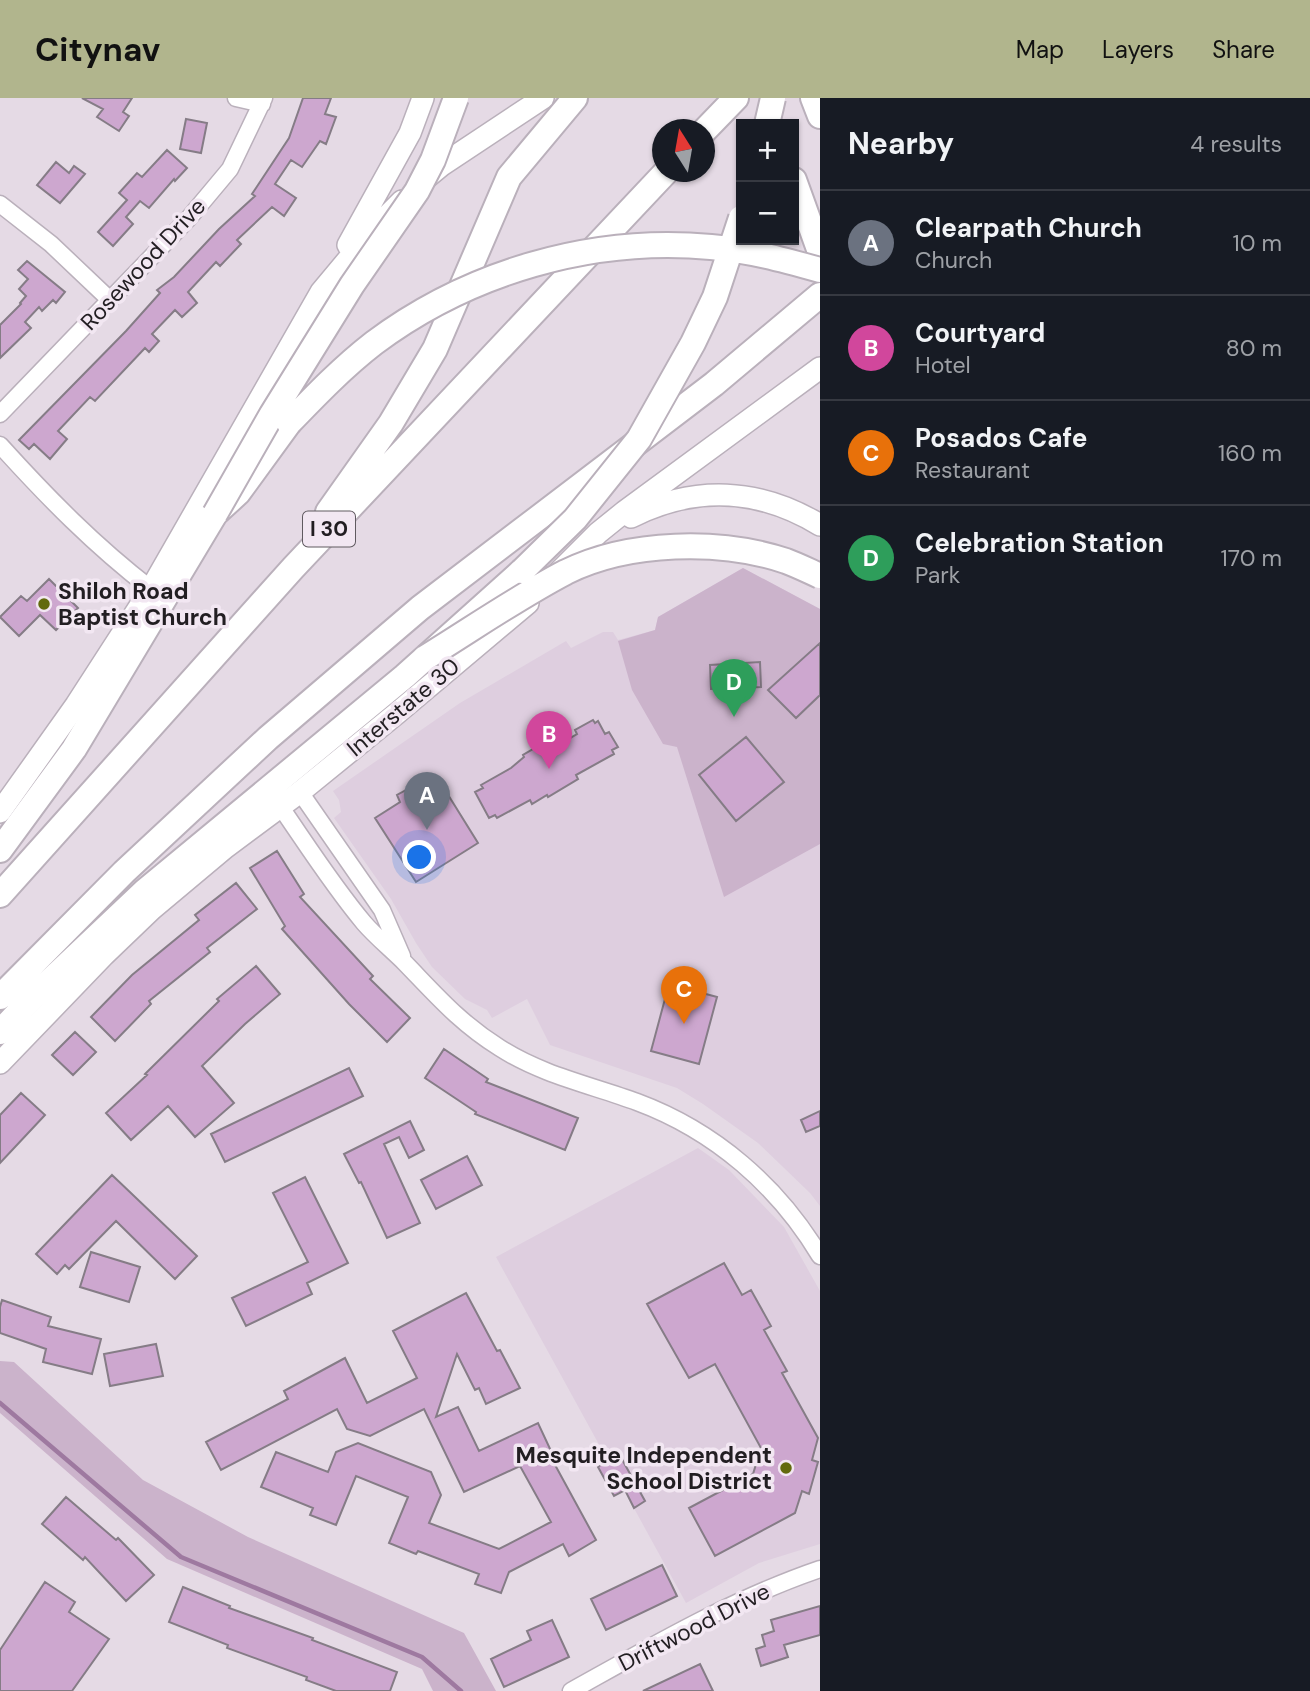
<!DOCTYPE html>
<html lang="en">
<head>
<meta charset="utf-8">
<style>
  body { margin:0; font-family:"DM Sans",sans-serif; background:#242831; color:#f1f3f6 }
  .controls { position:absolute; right:21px; top:21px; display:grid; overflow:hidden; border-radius:0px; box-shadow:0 2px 5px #0004 }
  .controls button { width:63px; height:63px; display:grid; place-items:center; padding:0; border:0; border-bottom:2px solid #363941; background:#171b24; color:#f1f3f6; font:35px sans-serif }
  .compass { position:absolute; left:652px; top:21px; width:63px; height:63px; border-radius:50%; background:#171b24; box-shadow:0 2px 5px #0004; rotate:349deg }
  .you { position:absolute; left:420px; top:760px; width:24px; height:24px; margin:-18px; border:5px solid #fff; border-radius:50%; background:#1a73e8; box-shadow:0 0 0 10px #1a73e833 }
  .badge { display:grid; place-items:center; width:46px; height:46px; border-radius:50%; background:#b1b58d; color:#fff; font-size:23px; font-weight:700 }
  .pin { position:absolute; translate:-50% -58px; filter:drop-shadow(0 2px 4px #0008) }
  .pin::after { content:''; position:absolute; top:37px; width:24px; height:21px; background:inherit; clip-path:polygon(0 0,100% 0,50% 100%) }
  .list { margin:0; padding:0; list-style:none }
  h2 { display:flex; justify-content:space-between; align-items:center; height:91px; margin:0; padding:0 28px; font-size:30px }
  h2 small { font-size:23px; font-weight:400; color:#9ea1a6 }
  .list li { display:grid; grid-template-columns:46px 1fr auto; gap:21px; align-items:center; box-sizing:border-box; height:105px; padding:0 28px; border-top:2px solid #363941 }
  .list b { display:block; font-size:26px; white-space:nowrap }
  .list p { margin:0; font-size:23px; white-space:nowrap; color:#9ea1a6 }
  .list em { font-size:23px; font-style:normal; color:#9ea1a6 }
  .map { position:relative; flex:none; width:820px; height:1593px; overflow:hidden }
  header { display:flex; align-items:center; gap:42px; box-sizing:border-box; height:98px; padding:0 35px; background:#b1b58d; color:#111 }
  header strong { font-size:33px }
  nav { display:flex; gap:38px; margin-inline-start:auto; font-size:24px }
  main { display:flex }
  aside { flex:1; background:#171b24 }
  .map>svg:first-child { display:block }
  .built { fill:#decedf }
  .green { fill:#cbb3cb }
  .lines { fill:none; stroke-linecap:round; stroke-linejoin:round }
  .stream { stroke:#9e79a0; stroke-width:4.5 }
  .building { fill:#cda7cf; stroke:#857c86; stroke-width:2 }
  .minor-casing { stroke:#bab0bb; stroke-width:19 }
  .major-casing { stroke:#bab0bb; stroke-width:24 }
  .highway-casing { stroke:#bab0bb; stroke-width:28 }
  .minor { stroke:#fff; stroke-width:16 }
  .major { stroke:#fff; stroke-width:21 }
  .highway { stroke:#fff; stroke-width:24 }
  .highway-bridge-casing { stroke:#bab0bb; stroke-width:28; stroke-linecap:butt }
  .highway-bridge { stroke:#fff; stroke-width:24 }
  .poi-dot { fill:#626a0d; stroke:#f2e7f2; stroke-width:2.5 }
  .labels { text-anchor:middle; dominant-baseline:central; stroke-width:7; stroke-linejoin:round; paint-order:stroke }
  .shield { fill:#f2e7f2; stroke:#605a60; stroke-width:2 }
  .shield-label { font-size:21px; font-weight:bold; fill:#221e22 }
  .street-label { font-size:23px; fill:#221e22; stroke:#f2e7f2 }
  .poi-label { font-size:23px; font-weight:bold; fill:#221e22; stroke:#f2e7f2; text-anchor:start }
</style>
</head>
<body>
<header>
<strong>Citynav</strong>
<nav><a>Map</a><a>Layers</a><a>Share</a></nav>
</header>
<main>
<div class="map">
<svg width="820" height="1593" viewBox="0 0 820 1593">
  <rect width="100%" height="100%" fill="#e5dae5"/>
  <path class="built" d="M743 470 820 511V1108L810 1095 758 1045 703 1006 677 990 550 947 527 901 492 920 487 912 465 901 432 869 416 845 391 801 334 720 341 714 339 702 333 693 460 605 566 543 571 550 603 534H613L618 542 655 532 658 519Z
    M698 1050 729 1072 784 1129 820 1193V1446L759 1465 686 1505 496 1159Z"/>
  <path class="green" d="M743 470 820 511V746L724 799 677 649 663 646 632 592 618 543 655 532 658 519Z
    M0 1263 14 1264 143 1382 248 1439 464 1535 496 1593H433L422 1571 167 1461 0 1315Z"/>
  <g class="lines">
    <path class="stream" d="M0 1305 181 1459 422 1559 461 1593"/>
  </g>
  <path class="building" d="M82 0H132L123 14 129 18 119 33 97 19 103 11Z
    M303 0H331L325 16 336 19 326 46 320 43 302 69 291 62 275 86 296 100 284 118 272 109 237 142 241 146 220 168 216 164 188 194 197 205 182 219 175 212 152 236 159 243 149 254 145 250 95 303 90 299 58 333 67 341 50 361 34 346 29 351 19 342 126 233 160 195 157 192 174 179 219 131 255 98 252 96 289 40Z
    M186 21 207 25 201 55 180 51Z
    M167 52 187 70 175 83 174 81 149 110 140 103 126 119 133 126 113 148 98 134 127 102 119 95 137 75 142 79Z
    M56 64 69 75 74 68 85 76 60 105 37 87Z
    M27 163 65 194 56 205 53 202 42 213 39 209 25 224 31 230 0 260V227L21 206 20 205 26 198 19 191 28 181 18 172Z
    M49 481 78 510 56 532 40 517 19 538 0 519 21 498 27 503Z
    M820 545V597L796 620 768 592Z
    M760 564 761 589 711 591 710 567Z
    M593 622 595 625 598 623 605 636 609 634 618 649 612 652 614 656 576 677 578 681 548 699 547 697 532 706 530 702 497 720 495 717 489 720 475 694 483 690 481 687 511 670 524 659 523 657 540 647 541 649 547 646 548 647 556 643 558 647 577 636 575 632Z
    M746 639 784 684 736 723 699 677Z
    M437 679 478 745 416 784 375 720 400 704 397 697 406 692 409 697Z
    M277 753 304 796 300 799 373 878 370 881 410 920 387 944 349 906 282 831 285 828 250 770Z
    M236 785 257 811 207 850 210 854 149 903 151 906 115 943 91 919 132 877 199 822 195 817Z
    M256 868 280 896 245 926 202 968 234 1005 195 1039 168 1008 131 1042 106 1015 147 977 145 976 219 903 217 901Z
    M669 886 717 899 699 966 651 953Z
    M75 934 96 954 73 977 52 957Z
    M444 951 488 981 486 984 578 1020 565 1052 475 1016 476 1014 425 980Z
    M349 970 363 998 225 1064 211 1036Z
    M21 995 45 1017 0 1065V1017Z
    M820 1013V1028L806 1034 801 1022Z
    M410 1023 424 1052 409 1060 399 1039 384 1046 420 1125 387 1140 361 1084 359 1085 344 1056Z
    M467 1058 482 1087 436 1111 421 1082Z
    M112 1077 197 1158 175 1181 116 1123 69 1171 65 1167 57 1176 36 1156Z
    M305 1079 348 1165 307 1185 312 1196 246 1228 232 1200 308 1164 273 1095Z
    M91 1154 140 1169 129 1204 80 1189Z
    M724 1165 742 1197 751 1192 771 1228 764 1232 787 1273 782 1275 818 1340 812 1362 818 1364 809 1396 802 1393 795 1415 715 1458 689 1410 753 1376 761 1350 715 1266 689 1280 647 1206Z
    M466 1195 497 1253 500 1252 520 1290 486 1306 479 1290 475 1292 457 1256 436 1319 458 1309 479 1353 538 1325 551 1353 548 1354 596 1442 569 1458 563 1446 509 1474 501 1495 475 1486 479 1476 418 1453 416 1456 389 1445 408 1399 356 1378 336 1427 310 1417 313 1410 261 1389 276 1354 328 1374 336 1354 358 1345 431 1374 441 1397 429 1425 499 1451 551 1424 520 1368 464 1394 424 1311 370 1338 347 1331 337 1311 221 1372 206 1344 288 1301 284 1293 345 1260 367 1305 417 1280 393 1233Z
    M2 1202 51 1219 48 1228 101 1241 92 1276 43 1264 46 1251 0 1235V1209Z
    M156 1246 163 1278 110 1288 104 1256Z
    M618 1354 645 1403 634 1410 625 1392 614 1398 598 1369Z
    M66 1399 116 1442 118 1440 154 1477 126 1503 85 1459 83 1462 42 1426Z
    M662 1467 677 1498 606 1532 591 1501Z
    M45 1484 75 1504 69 1514 109 1541 72 1593H0V1552Z
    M183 1489 230 1508 229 1510 313 1540 312 1542 397 1574 390 1593H336L306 1582 307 1579 227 1550 228 1547 169 1524Z
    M820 1508V1537L784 1547 788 1559 761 1568 756 1551 765 1548 762 1537 774 1533 771 1522Z
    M552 1522 569 1559 504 1589 491 1561 531 1542 527 1533Z
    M700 1566 713 1593H643Z"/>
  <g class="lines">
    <g class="minor-casing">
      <path id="minor" d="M236 0 262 6
        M0 106 51 146 110 202
        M0 316 189 120 230 71 264 0
        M0 347C48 400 94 447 151 491
        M300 694 382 812 402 858
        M280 708C307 747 333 788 364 825 376 839 392 852 405 865 437 898 460 925 500 950 542 977 591 987 637 1004 715 1033 778 1088 820 1158
        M571 1593C652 1548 732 1501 820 1471"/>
    </g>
    <g class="major-casing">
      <path id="major" d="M425 81 442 67 543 0
        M348 147 410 35 423 0
        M631 419C695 387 759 390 820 427
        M556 477 598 435 624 414 820 270
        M0 714 76 607 151 491 321 194 371 134 402 103
        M0 965 104 857 152 811 226 749 300 694 396 616 528 505"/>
    </g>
    <g class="highway-casing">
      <path id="highway" d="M813 0 820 18
        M704 33 736 0
        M794 82 820 154
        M328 414 391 325 435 251 509 79 575 0
        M0 752 74 651 215 416 238 395 289 325
        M0 797 293 470 666 74
        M0 899 124 774 268 640 420 510 714 286 820 197
        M0 934 34 898 145 793 405 578 522 473"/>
    </g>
    <use href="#minor" class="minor"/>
    <use href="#major" class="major"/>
    <use href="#highway" class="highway"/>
    <g class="highway-bridge-casing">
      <path id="highway-bridge" d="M767 26 773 0
        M289 325C316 297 343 269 374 245 469 174 592 138 711 149 748 152 784 162 820 172
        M215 416 272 316 352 187 417 93 433 62 456 0
        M522 473 575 421 639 341 693 245 715 199 741 120
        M425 560C472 531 518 499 566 474 629 443 720 441 786 463 797 467 809 473 820 478"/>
    </g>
    <use href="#highway-bridge" class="highway-bridge"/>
  </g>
  <g class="poi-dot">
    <circle cx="44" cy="506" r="7"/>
    <circle cx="786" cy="1370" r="7"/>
  </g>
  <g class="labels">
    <rect class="shield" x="303" y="413.5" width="52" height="35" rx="5"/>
    <g class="shield-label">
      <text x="329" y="431">I 30</text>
    </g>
    <g class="street-label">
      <text transform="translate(143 166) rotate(-47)">Rosewood Drive</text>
      <text transform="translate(403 609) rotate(-40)">Interstate 30</text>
      <text transform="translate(694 1529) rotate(-27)">Driftwood Drive</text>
    </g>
    <g class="poi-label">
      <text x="58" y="493">Shiloh Road<tspan x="58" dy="26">Baptist Church</tspan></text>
      <text x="772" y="1357" text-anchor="end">Mesquite Independent<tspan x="772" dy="26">School District</tspan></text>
    </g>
  </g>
</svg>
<div class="controls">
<button>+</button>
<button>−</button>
</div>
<svg class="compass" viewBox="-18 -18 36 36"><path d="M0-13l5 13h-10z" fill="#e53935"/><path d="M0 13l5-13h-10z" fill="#9ea1a6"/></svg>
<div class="you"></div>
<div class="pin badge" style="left:427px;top:732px;background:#6b7280">A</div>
<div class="pin badge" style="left:549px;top:671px;background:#d1479c">B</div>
<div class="pin badge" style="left:684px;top:926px;background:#e8710a">C</div>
<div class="pin badge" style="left:734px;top:619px;background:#2e9e5b">D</div>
</div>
<aside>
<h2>Nearby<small>4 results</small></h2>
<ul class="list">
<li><span class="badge" style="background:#6b7280">A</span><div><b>Clearpath Church</b><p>Church</p></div><em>10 m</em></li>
<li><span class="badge" style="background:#d1479c">B</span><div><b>Courtyard</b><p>Hotel</p></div><em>80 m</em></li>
<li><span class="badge" style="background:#e8710a">C</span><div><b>Posados Cafe</b><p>Restaurant</p></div><em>160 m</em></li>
<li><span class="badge" style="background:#2e9e5b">D</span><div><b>Celebration Station</b><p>Park</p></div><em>170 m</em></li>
</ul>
</aside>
</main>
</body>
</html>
